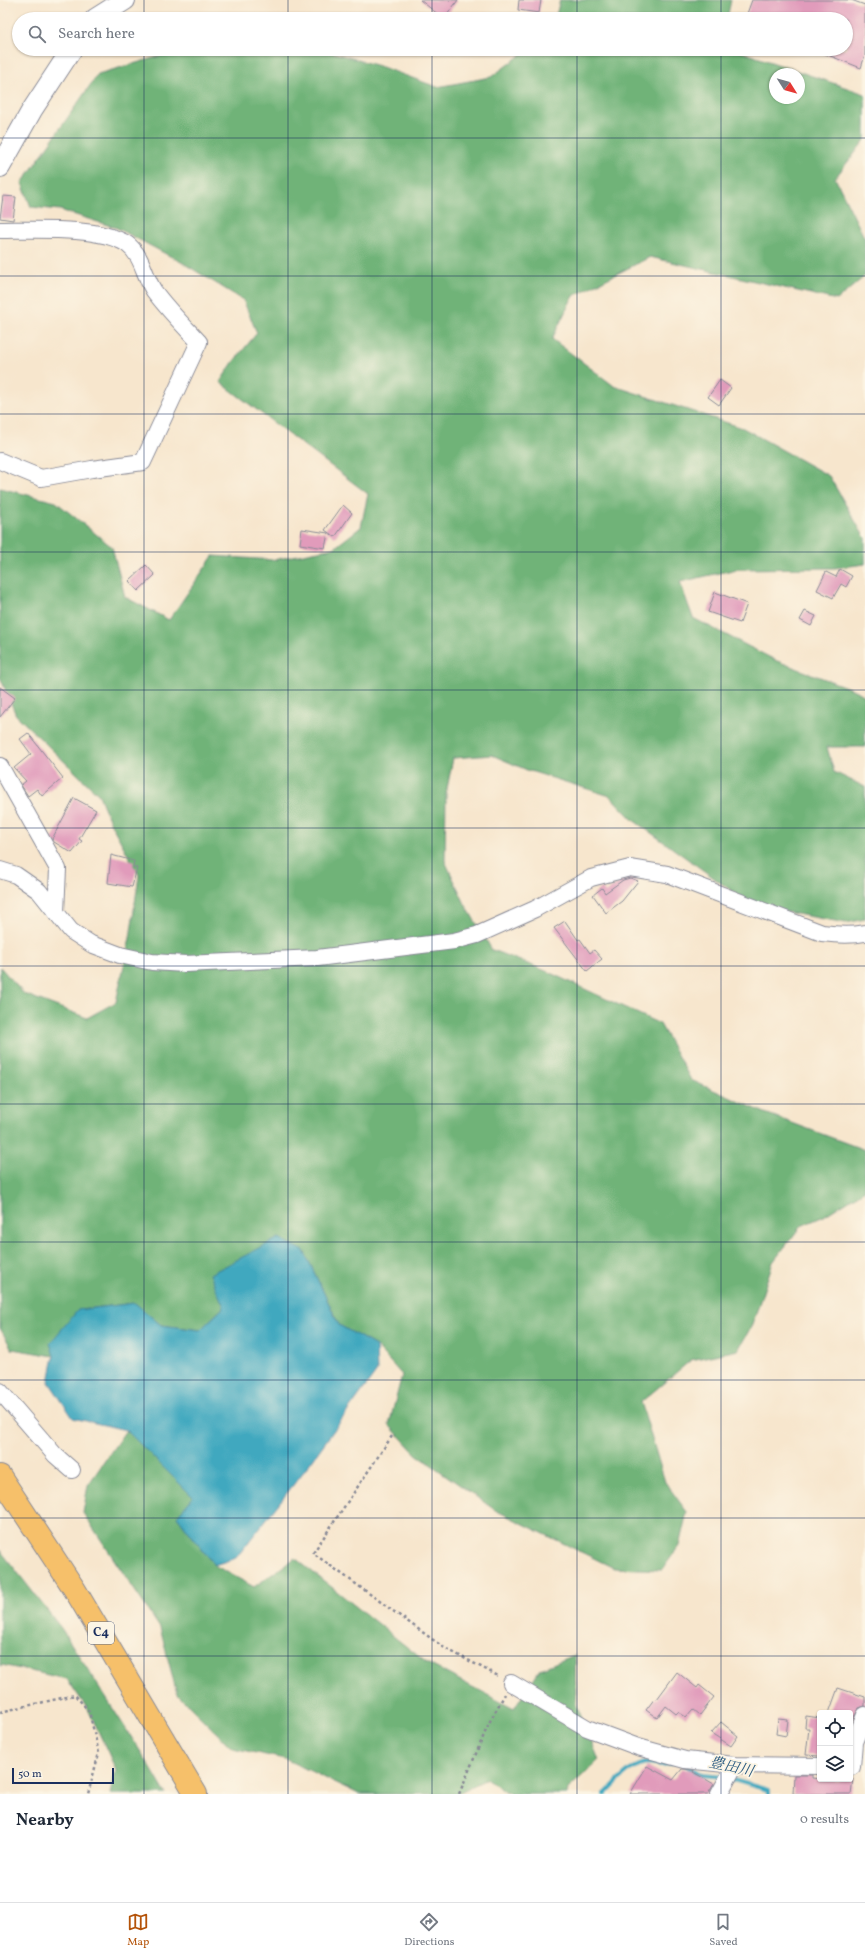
<!DOCTYPE html>
<html lang="en">
<head>
<meta charset="utf-8">
<style>
  body { margin:0; font-family:Vollkorn,"Noto Serif JP",serif; background:#f6f6f7; color:#1f2937 }
  .controls { position:absolute; right:12px; bottom:12px; display:grid; overflow:hidden; border-radius:4px; box-shadow:0 1px 3px #0004 }
  .controls button { width:36px; height:36px; display:grid; place-items:center; padding:0; border:0; border-bottom:1px solid #e0e1e3; background:#fff; color:#1f2937; font:20px sans-serif }
  .compass { position:absolute; left:769px; top:68px; width:36px; height:36px; border-radius:50%; background:#fff; box-shadow:0 1px 3px #0004; rotate:127deg }
  .scale { position:absolute; left:12px; bottom:10px; width:102px; box-sizing:border-box; padding-left:4px; border:2px solid #1b2f5e; border-top:0; font-size:11px; line-height:14px; white-space:nowrap; color:#1b2f5e; -webkit-text-stroke:3px #fcf5e5; paint-order:stroke }
  .list { margin:0; padding:0; list-style:none }
  h2 { display:flex; justify-content:space-between; align-items:center; height:52px; margin:0; padding:0 16px; font-size:17px }
  h2 small { font-size:13px; font-weight:400; color:#747a83 }
  .icon { flex:none; width:22px; height:22px; fill:none; stroke:currentColor; stroke-width:2; stroke-linecap:round; stroke-linejoin:round }
  .map { position:relative; flex:none; width:865px; height:1794px; overflow:hidden }
  .search { position:absolute; background:#fff; box-shadow:0 1px 3px #0004; left:12px; right:12px; top:12px; height:44px; display:flex; align-items:center; gap:10px; box-sizing:border-box; padding:0 14px; border-radius:22px; color:#747a83; font-size:15px }
  .sheet { height:108px; background:#fff }
  nav { display:flex; justify-content:space-around; align-items:center; box-sizing:border-box; height:56px; border-top:1px solid #e0e1e3; background:#fff; font-size:11px; color:#747a83 }
  nav a { display:grid; justify-items:center; gap:2px }
  nav .on { color:#b45309 }
  .map>svg:first-child { display:block }
  .forest { fill:#70b378; stroke:#46716b; fill-rule:evenodd }
  .water { fill:#3fa8bf; stroke:#2d6c8e }
  .lines { fill:none; stroke-linecap:round; stroke-linejoin:round }
  .stream { stroke:#3fa8bf; stroke-width:4 }
  .building { fill:#e19bbb }
  .minor-casing { stroke:#898a96; stroke-width:18 }
  .tertiary-casing { stroke:#898a96; stroke-width:22 }
  .motorway-casing { stroke:#898a96; stroke-width:24 }
  .path { stroke:#898a96; stroke-width:2.5; stroke-dasharray:3 3; stroke-linecap:butt }
  .minor { stroke:#fff; stroke-width:16 }
  .tertiary { stroke:#fff; stroke-width:20 }
  .motorway { stroke:#f6c06b; stroke-width:22 }
  .grid { fill:none; stroke:#1b2f5e; stroke-width:1; stroke-opacity:0.55 }
  .labels { text-anchor:middle; dominant-baseline:central; stroke-width:3.5; stroke-linejoin:round; paint-order:stroke }
  .shield { fill:#fcf5e5; stroke:#5e6a86; stroke-width:1 }
  .shield-label { font-size:13px; font-weight:bold; fill:#1b2f5e }
  .water-label { font-size:15px; font-style:italic; fill:#285980; stroke:#fcf5e5 }
</style>
</head>
<body>
<div class="map">
<svg width="865" height="1794" viewBox="0 0 865 1794">
  <rect width="100%" height="100%" fill="#fcf5e5"/>
  <filter id="ink" filterUnits="userSpaceOnUse"><feTurbulence type="fractalNoise" baseFrequency=".025" numOctaves="2"/><feDisplacementMap in="SourceGraphic" scale="8" xChannelSelector="R" yChannelSelector="G"/><feConvolveMatrix kernelMatrix="1 2 1 2 8 2 1 2 1" color-interpolation-filters="sRGB"/></filter>
  <filter id="wash" filterUnits="userSpaceOnUse"><feTurbulence type="fractalNoise" baseFrequency=".012" numOctaves="4" result="noise"/><feDisplacementMap in="SourceGraphic" scale="16" xChannelSelector="R" yChannelSelector="G"/><feGaussianBlur stdDeviation="0.9" result="paint"/><feColorMatrix in="noise" values="0 0 0 0 0 0 0 0 0 0 0 0 0 0 0 0 0 1.4 0 .05"/><feComposite in="paint" operator="in"/></filter>
  <g filter="url(#wash)">
    <rect width="100%" height="100%" fill="#f7e6cd"/>
    <path class="forest" d="M560 0H731L727 19H555Z
      M185 49H321L382 67 437 87 491 77 529 49H733L865 94V140L835 178 865 239V276L837 300 650 257 573 296 552 339 614 386 743 428 829 476 865 538V564L835 568 737 569 680 582 693 618 777 661 857 691 865 696V747H827L834 772 865 787V919L846 923 753 906 633 820 610 796 527 770 492 755 453 758 446 794 445 861 465 904 492 950 546 971 660 1024 691 1080 765 1113 865 1150V1190L824 1216 801 1226 773 1262 752 1325 738 1350 691 1360 641 1402 665 1482 687 1512 679 1546 662 1570 614 1568 495 1510 416 1454 389 1425 402 1375 376 1346 339 1325 304 1251 224 1307 200 1330 161 1325 134 1303 78 1310 54 1356 12 1349 0 1328V967L24 994 87 1018 116 1002 130 938 139 875 110 822 99 795 16 715 0 677V488L56 502 112 547 125 597 169 620 213 556 273 560 334 548 361 527 368 494 220 382 234 361 257 333 243 300 183 263 117 228 60 210 31 207 22 183 98 74ZM775 74H799V98H775Z
      M126 1430 194 1498 177 1516 214 1565 254 1587 295 1558 427 1663 514 1709 540 1669 575 1655 576 1704 599 1760 568 1789 567 1794H510L487 1779 456 1794H359L285 1759 232 1748 177 1694 160 1628 83 1513 88 1485Z
      M0 1550 61 1628 146 1760 166 1794H110L116 1770 89 1711 67 1679 2 1665 0 1666Z"/>
    <path class="water" d="M279 1238 304 1251 339 1325 376 1346 377 1371 305 1470 236 1558 214 1565 177 1516 193 1497 126 1430 73 1418 49 1382 54 1356 50 1343 78 1310 135 1303 161 1325 200 1330 224 1307 210 1274Z"/>
    <g class="lines">
      <path class="stream" d="M687 1766 702 1775 724 1777
        M730 1779 768 1790V1794
        M605 1794C615 1784 633 1763 648 1763 662 1764 658 1767 673 1762"/>
    </g>
    <g id="blocks">
      <path class="building" d="M420 0H458L444 19Z
        M519 0H541L539 13 518 10Z
        M752 0H851L865 5V55L861 68 815 50 846 49V19H745Z
        M3 196 16 197 13 220 0 218Z
        M720 380 731 388 719 405 708 397Z
        M343 505 352 513 335 537 325 530Z
        M302 529 328 533 325 548 300 544Z
        M146 565 155 575 138 591 129 581Z
        M840 569 852 576 846 587 841 584 833 598 817 590 826 572 836 577Z
        M715 592 747 604 740 623 708 612Z
        M805 611 816 616 811 626 800 620Z
        M0 687 15 698 0 717Z
        M28 733 63 778 42 796 37 789 28 796 21 785 26 781 14 768 31 754 20 739Z
        M74 798 96 810 79 839 82 841 72 853 54 842 52 839Z
        M111 855 134 861 133 867 137 868 132 887 108 883Z
        M630 878 638 881 622 901 606 913 593 895 602 888 605 893 623 880Z
        M565 921 578 940 580 939 590 953 594 950 602 959 587 971 554 928Z
        M677 1672 697 1688 699 1685 714 1697 700 1715 693 1709 686 1717 678 1712 676 1714 666 1706 657 1718 646 1710 655 1698 657 1699Z
        M838 1688 865 1697V1706L859 1708 853 1719 850 1718V1713H829Z
        M806 1716 820 1718V1756L806 1755 809 1728H805Z
        M778 1719 788 1720 786 1736 776 1734Z
        M721 1722 738 1736 731 1746 711 1733Z
        M647 1766 673 1780 682 1769 694 1770 693 1772 714 1784 708 1794H630Z
        M794 1775H812V1778L839 1781 840 1779H853L851 1794H793Z"/>
    </g>
  </g>
  <g filter="url(#ink)">
    <use href="#blocks" fill-opacity="0" stroke="#898a96" stroke-width="1"/>
    <g class="lines">
      <g class="minor-casing">
        <path id="minor" d="M0 230C33 230 100 226 127 244 143 256 144 276 154 291 168 310 184 326 199 342L143 462 92 469 41 478 0 461
          M0 766 58 869 56 912
          M0 870 16 875 39 891 71 931 91 944 120 955 152 962 185 964 317 958 454 941 477 935 535 909 591 878 630 868 667 874 822 933C837 935 850 936 865 933
          M0 1391 55 1455 72 1470
          M511 1683 587 1728 638 1747 685 1760 735 1765 820 1766
          M852 1767 854 1742 865 1715
          M719 1794 735 1765"/>
      </g>
      <g class="tertiary-casing">
        <path id="tertiary" d="M95 19 125 0
          M0 167 32 110 72 49"/>
      </g>
      <g class="motorway-casing">
        <path id="motorway" d="M0 1476 75 1590 196 1794"/>
      </g>
      <path class="path" d="M392 1436 313 1553 443 1647 500 1677
        M0 1712 75 1695 89 1711 99 1753 88 1794
        M459 1794 489 1723 505 1694"/>
      <use href="#minor" class="minor"/>
      <use href="#tertiary" class="tertiary"/>
      <use href="#motorway" class="motorway"/>
    </g>
  </g>
  <path class="grid" d="M144 0V19M288 0V19M432 0V19M577 0V19M721 0V19M144 49V1794M288 49V1794M432 49V1794M577 49V1794M721 49V1794M0 138H865M0 276H865M0 414H865M0 552H865M0 690H865M0 828H865M0 966H865M0 1104H865M0 1242H865M0 1380H865M0 1518H865M0 1656H865"/>
  <g class="labels">
    <rect class="shield" x="88" y="1622" width="26" height="22" rx="3"/>
    <g class="shield-label">
      <text x="101" y="1633">C4</text>
    </g>
    <g class="water-label">
      <text transform="translate(731 1768) rotate(13)">豊田川</text>
    </g>
  </g>
</svg>
<div class="controls">
<button><svg class="icon" aria-label="locate" viewBox="0 0 24 24"><circle cx="12" cy="12" r="6"/><path d="M12 2v4M12 18v4M2 12h4M18 12h4"/></svg></button>
<button><svg class="icon" aria-label="layers" viewBox="0 0 24 24"><path d="M12 4l9 5-9 5-9-5zM3 14l9 5 9-5"/></svg></button>
</div>
<svg class="compass" viewBox="-18 -18 36 36"><path d="M0-13l5 13h-10z" fill="#e53935"/><path d="M0 13l5-13h-10z" fill="#747a83"/></svg>
<div class="scale">50 m</div>
<div class="search"><svg class="icon" aria-label="search" viewBox="0 0 24 24"><circle cx="10" cy="10" r="6"/><path d="M15 15l6 6"/></svg>Search here</div>
</div>
<section class="sheet">
<h2>Nearby<small>0 results</small></h2>
<ul class="list">
</ul>
</section>
<nav>
<a class="on"><svg class="icon" aria-label="map" viewBox="0 0 24 24"><path d="M3 6l6-2 6 2 6-2v14l-6 2-6-2-6 2zM9 4v14M15 6v14"/></svg>Map</a>
<a><svg class="icon" aria-label="directions" viewBox="0 0 24 24"><path d="M12 3l9 9-9 9-9-9zM9 14v-3h6M13 9l2 2-2 2"/></svg>Directions</a>
<a><svg class="icon" aria-label="saved" viewBox="0 0 24 24"><path d="M7 4h10v16l-5-4-5 4z"/></svg>Saved</a>
</nav>
</body>
</html>
